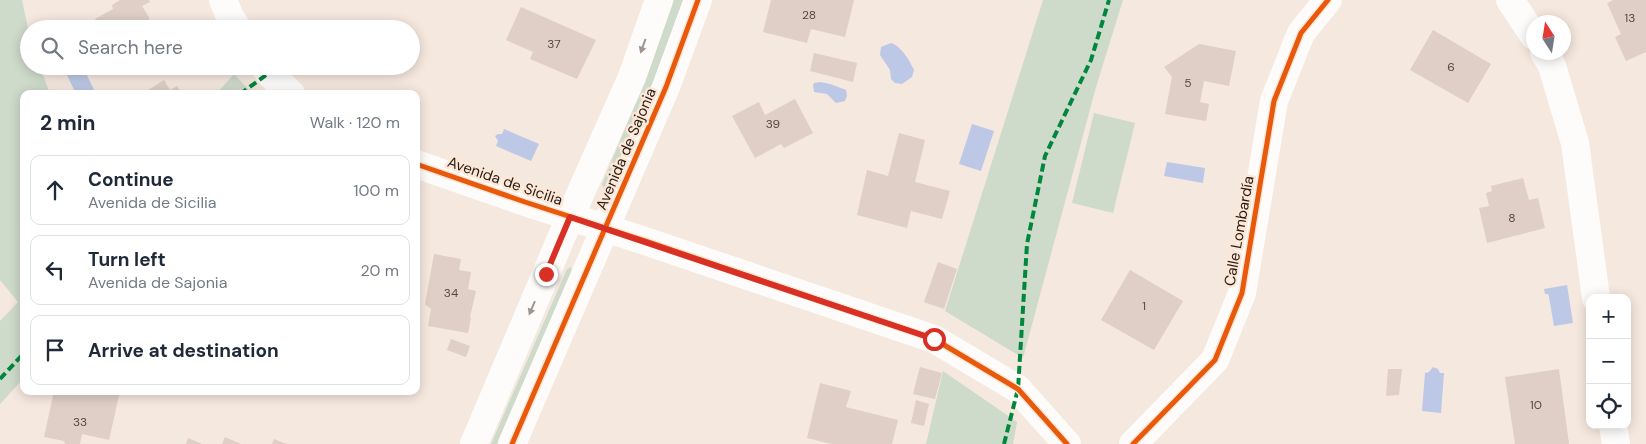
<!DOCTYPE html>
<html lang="en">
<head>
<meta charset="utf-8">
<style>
  body { margin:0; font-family:"DM Sans",sans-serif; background:#f2f2f3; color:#1f2937 }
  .controls { position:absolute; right:15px; bottom:15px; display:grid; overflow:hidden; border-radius:10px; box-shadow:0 2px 12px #0003 }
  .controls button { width:45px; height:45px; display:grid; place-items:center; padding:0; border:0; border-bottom:1px solid #e0e1e3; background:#fff; color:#1f2937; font:25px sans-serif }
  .compass { position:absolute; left:1526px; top:15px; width:45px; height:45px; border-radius:50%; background:#fff; box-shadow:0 2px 12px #0003; rotate:348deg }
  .stop { position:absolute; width:15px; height:15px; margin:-11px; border:4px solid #d93025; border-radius:50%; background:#fff }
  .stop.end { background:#d93025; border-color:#fff; box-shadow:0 1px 5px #0008 }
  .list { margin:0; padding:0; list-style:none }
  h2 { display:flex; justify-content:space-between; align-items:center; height:65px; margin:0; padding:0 20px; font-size:21px }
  h2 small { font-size:16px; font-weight:400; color:#747a83 }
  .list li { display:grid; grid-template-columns:32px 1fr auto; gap:15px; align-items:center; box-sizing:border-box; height:70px; margin:0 10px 10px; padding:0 10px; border:1px solid #e0e1e3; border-radius:10px }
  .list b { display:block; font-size:19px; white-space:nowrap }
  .list p { margin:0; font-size:16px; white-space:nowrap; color:#747a83 }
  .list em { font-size:16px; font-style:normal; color:#747a83 }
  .icon { flex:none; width:28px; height:28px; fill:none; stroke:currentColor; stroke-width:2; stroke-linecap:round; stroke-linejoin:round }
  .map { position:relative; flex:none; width:1646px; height:444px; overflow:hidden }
  .search { position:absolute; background:#fff; box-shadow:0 2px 12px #0003; left:20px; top:20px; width:400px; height:55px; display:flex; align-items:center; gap:12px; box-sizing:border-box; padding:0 18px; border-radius:28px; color:#747a83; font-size:19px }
  .panel { position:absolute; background:#fff; box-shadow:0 2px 12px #0003; left:20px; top:90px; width:400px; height:305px; border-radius:10px }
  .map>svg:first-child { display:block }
  .green { fill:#cedaca }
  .water { fill:#bcc8e5 }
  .building { fill:#dfcfc6 }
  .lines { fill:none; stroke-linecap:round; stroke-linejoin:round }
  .minor { stroke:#fefcfa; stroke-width:28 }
  .quiet { stroke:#00873e; stroke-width:4; stroke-dasharray:8 4; stroke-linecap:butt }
  .cycleway-casing { stroke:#fde7d7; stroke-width:8 }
  .cycleway { stroke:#e8590c; stroke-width:5 }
  .oneway { fill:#9d9793 }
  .route { stroke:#d93025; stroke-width:6 }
  .labels { text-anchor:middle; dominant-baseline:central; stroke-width:5; stroke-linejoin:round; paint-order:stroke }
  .number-label { font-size:12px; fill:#544941 }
  .street-label { font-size:15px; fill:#261c15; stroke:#fde7d7 }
</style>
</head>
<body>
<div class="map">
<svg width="1646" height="444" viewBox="0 0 1646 444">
  <rect width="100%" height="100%" fill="#f5e8df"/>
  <path class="green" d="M0 0H22L29 33V66H40L50 94H24V378L0 404V321L18 302 0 280Z
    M674 0H683L654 80 610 186 604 190 602 184 646 78Z
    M1043 0H1123L1096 87 1023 358 945 311Z
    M234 74 253 94H216Z
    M1094 113 1135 123 1113 213 1072 203Z
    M571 267 572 271 568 281 497 444H491L567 269Z
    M943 371 1017 422 1013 444H926Z"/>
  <path class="water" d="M891 43C901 46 910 61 914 70L912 77 902 84 895 83 891 79 890 70 880 55 881 47Z
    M83 67 96 94H76L67 75Z
    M820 82 830 84 846 90 847 96 845 101 836 103 827 94 814 92 813 85 814 83Z
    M972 124 994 131 981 171 959 164Z
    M504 129 539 144 531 161 496 146 498 141 495 136 498 134H502Z
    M1167 162 1205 168 1203 183 1164 176Z
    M1567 285 1573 323 1554 326 1549 297 1548 294H1545L1544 289Z
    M1433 367 1438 369 1440 373H1444L1441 413 1422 411 1425 373 1429 372Z"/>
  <path class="building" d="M120 0H149L150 2 142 6 150 19 146 21 151 29H101L95 19 113 9 112 5Z
    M771 0H854L845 37 811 29 807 43 763 32Z
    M1613 0H1646V52L1626 61 1615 37 1621 34 1607 3Z
    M521 7 596 40 577 79 530 59 533 52 506 40Z
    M1433 30 1491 64 1468 103 1410 70Z
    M1199 44 1236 51 1229 86 1204 81 1200 102 1209 104 1206 121 1165 114 1172 77 1164 67Z
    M814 53 857 63 853 82 810 71Z
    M164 80 170 90 177 86 182 94H142Z
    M795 99 813 133 784 148 781 144 755 158 732 116 759 102 765 115Z
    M899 133 925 140 915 182 950 191 942 219 911 211 907 228 857 215 867 170 888 176Z
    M1523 178 1529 200 1538 198 1545 228 1487 243 1479 208 1489 206 1486 193 1492 191 1491 186Z
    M434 254 461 259 459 270 471 272 468 289 476 291 470 317 471 318 468 333 428 326 431 309 425 304Z
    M938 262 957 269 944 309 924 302Z
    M1130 270 1183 301 1154 350 1101 320Z
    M451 339 470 346 466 357 447 350Z
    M920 367 942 373 935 399 913 394Z
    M1388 369H1402L1399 395 1386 396Z
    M1559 369 1569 444H1515L1505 377Z
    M820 383 851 391 846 407 898 420 892 444H831L807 438Z
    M54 391H120L109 440 82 434 80 444H65L64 441 44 437Z
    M916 400 929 404 924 426 911 423Z
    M225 437 241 444H222Z
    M188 438 202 444H186Z
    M274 439 287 444H272Z"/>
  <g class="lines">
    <path class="minor" d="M223 0 230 17 238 29
      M1510 0 1534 36
      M1544 52 1552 66 1575 143 1596 298
      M264 66 269 73 291 94
      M416 164 525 202 648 242 934 339 1018 389 1067 444
      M1613 425 1616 444
      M474 444 570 217 632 77 659 0
      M512 444 666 87 698 0
      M1133 444 1215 360 1242 293 1274 101 1301 33 1328 0"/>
    <path class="quiet" d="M240 94 269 73
      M0 379 24 353
      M1004 444 1018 389 1027 244 1045 156 1091 60 1109 0"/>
    <g class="cycleway-casing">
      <path id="cycleway" d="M416 164 525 202 648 242 934 339 1018 389 1067 444
        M512 444 666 87 698 0
        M1133 444 1215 360 1242 293 1274 101 1301 33 1328 0"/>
    </g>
    <use href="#cycleway" class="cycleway"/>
  </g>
  <defs><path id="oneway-solid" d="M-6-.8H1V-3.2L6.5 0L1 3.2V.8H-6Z" transform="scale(1.25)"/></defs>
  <g class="oneway">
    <use href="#oneway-solid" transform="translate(643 46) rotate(110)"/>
    <use href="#oneway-solid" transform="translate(532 308) rotate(113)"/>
  </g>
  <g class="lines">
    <path class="route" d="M546 274 570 217 934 339"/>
  </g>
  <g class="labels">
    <g class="number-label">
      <text x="809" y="15">28</text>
      <text x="1630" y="18">13</text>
      <text x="554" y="44">37</text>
      <text x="1451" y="67">6</text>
      <text x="1188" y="83">5</text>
      <text x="773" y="124">39</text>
      <text x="1512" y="218">8</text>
      <text x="451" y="293">34</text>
      <text x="1144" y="306">1</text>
      <text x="1536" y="405">10</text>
      <text x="80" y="422">33</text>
    </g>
    <g class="street-label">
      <text transform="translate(626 149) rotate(-67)">Avenida de Sajonia</text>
      <text transform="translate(505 181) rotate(19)">Avenida de Sicilia</text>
      <text transform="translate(1239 231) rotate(-80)">Calle Lombardía</text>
    </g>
  </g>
</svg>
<div class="controls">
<button>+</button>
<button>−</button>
<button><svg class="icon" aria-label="locate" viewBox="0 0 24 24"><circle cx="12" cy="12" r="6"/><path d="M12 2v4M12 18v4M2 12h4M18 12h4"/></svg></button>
</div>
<svg class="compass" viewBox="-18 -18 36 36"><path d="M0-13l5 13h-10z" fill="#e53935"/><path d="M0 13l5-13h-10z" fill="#747a83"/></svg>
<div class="stop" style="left:934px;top:339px"></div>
<div class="stop end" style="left:546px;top:274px"></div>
<div class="search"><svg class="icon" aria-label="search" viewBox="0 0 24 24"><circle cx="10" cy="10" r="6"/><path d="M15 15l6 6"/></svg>Search here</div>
<section class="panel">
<h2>2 min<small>Walk · 120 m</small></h2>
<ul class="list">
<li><svg class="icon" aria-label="ahead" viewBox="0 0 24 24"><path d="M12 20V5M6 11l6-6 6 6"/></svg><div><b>Continue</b><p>Avenida de Sicilia</p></div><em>100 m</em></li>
<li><svg class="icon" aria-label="left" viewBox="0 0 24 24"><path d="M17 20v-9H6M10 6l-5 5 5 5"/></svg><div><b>Turn left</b><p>Avenida de Sajonia</p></div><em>20 m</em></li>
<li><svg class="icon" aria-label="arrive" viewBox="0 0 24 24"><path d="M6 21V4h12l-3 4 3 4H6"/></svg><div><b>Arrive at destination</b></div></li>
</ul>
</section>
</div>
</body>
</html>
